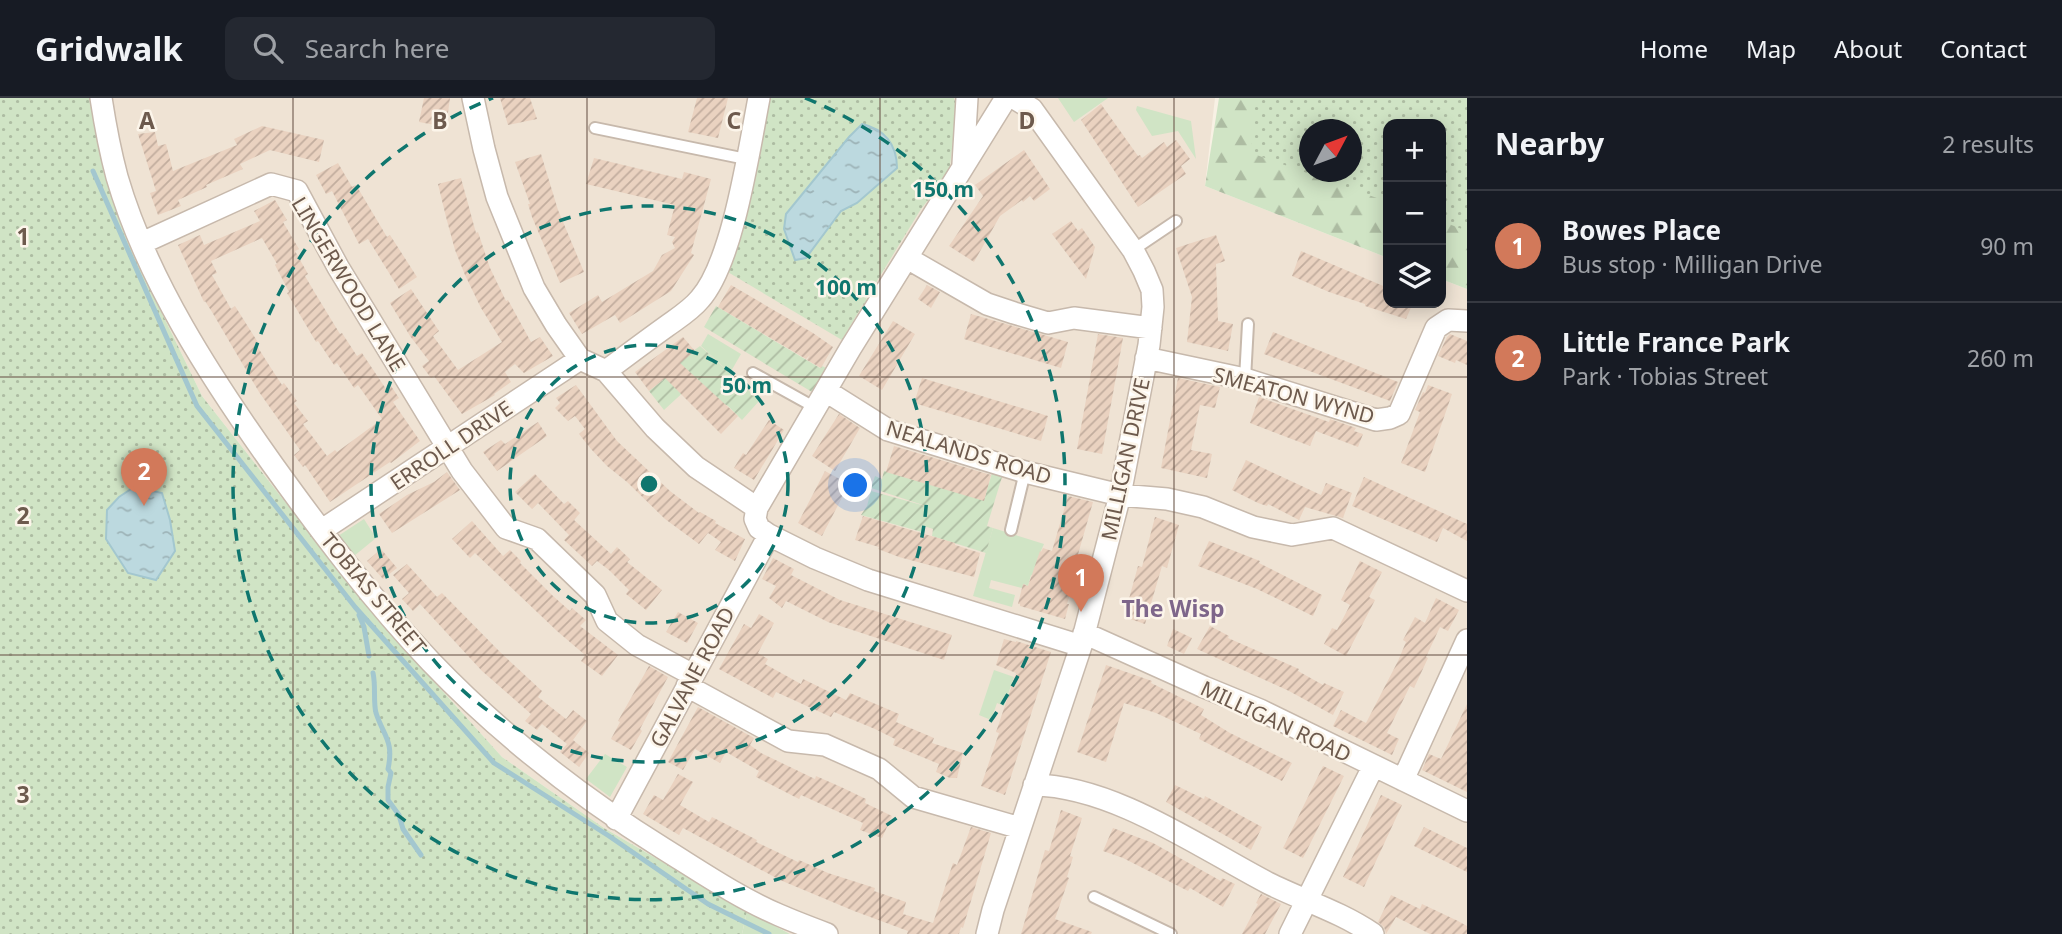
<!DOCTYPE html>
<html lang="en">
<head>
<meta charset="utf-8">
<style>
  body { margin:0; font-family:"Noto Sans",sans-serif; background:#242831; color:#f1f3f6 }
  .controls { position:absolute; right:21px; top:21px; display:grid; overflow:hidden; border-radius:14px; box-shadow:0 4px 18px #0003 }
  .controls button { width:63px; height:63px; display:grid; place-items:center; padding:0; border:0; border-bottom:2px solid #363941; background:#171b24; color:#f1f3f6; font:35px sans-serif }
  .compass { position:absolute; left:1299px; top:21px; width:63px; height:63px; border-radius:50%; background:#171b24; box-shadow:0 4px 18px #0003; rotate:49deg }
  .you { position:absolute; left:856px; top:388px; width:24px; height:24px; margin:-18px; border:5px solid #fff; border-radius:50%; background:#1a73e8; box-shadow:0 0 0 10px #1a73e833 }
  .badge { display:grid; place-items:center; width:46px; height:46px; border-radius:50%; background:#d2795a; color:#fff; font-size:23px; font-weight:700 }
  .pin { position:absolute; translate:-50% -58px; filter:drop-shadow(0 2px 4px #0008) }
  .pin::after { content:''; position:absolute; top:37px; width:24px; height:21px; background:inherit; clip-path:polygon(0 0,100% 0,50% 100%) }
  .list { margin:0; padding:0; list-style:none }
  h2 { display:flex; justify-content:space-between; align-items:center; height:91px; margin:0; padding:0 28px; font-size:30px }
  h2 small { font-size:23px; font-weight:400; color:#9ea1a6 }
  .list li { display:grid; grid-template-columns:46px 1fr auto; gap:21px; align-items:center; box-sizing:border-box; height:112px; padding:0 28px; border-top:2px solid #363941 }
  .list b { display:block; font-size:26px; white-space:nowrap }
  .list p { margin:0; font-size:23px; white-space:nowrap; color:#9ea1a6 }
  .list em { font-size:23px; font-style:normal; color:#9ea1a6 }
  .icon { flex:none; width:38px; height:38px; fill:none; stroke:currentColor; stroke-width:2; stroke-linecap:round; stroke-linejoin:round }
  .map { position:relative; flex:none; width:1467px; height:836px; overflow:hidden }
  header { display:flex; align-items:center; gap:42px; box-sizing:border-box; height:98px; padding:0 35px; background:#171b24; border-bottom:2px solid #363941 }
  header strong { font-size:33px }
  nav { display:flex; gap:38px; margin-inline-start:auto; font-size:24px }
  .search { width:490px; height:63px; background:#242831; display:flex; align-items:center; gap:18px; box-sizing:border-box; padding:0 24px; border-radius:14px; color:#9ea1a6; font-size:26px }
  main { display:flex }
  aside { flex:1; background:#171b24 }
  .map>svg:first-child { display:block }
  .residential { fill:#efe3d4 }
  .grass { fill:#d0e4c5 }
  .forest { fill:url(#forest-firs) }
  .park { fill:url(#park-dots); fill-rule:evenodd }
  .garden { fill:url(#garden-furrows) }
  .water { fill:url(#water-ripples); stroke:#a3c7cf; stroke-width:2 }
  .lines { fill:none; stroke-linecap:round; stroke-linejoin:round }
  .stream { stroke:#a3c7cf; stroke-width:5 }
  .building { fill:url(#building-hatch); fill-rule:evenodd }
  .service-casing { stroke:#c7b9ac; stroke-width:14 }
  .minor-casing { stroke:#c7b9ac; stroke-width:24 }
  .service { stroke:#fff; stroke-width:10 }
  .minor { stroke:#fff; stroke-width:21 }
  .grid { fill:none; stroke:#6d5a4d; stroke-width:2; stroke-opacity:0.55 }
  .ring { fill:none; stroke:#0f766e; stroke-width:3.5; stroke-dasharray:12 9 }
  .labels { text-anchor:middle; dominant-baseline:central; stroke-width:5; stroke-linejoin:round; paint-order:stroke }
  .street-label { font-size:21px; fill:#6d5a4d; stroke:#fcf5ea }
  .neighbourhood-label { font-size:23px; font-weight:bold; fill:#7e668a; stroke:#fcf5ea }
  .grid-label { font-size:23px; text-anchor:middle; font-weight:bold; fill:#6d5a4d; stroke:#fcf5ea; stroke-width:5; stroke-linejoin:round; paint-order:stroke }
  .centre { fill:#0f766e; stroke:#fcf5ea; stroke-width:3.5 }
  .ring-label { font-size:21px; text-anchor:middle; font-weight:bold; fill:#0f766e; stroke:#fcf5ea; stroke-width:5; stroke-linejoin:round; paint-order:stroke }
</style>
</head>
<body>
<header>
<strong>Gridwalk</strong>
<div class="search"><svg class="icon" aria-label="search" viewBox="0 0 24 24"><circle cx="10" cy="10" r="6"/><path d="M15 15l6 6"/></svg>Search here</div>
<nav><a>Home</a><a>Map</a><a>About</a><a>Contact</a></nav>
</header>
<main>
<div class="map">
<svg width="1467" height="836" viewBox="0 0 1467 836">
  <defs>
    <pattern id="forest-firs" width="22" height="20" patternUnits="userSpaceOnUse" patternTransform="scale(1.75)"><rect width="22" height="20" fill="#d0e4c5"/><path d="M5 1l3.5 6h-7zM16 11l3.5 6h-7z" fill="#adbca2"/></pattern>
    <pattern id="park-dots" width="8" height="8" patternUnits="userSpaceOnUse" patternTransform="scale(1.75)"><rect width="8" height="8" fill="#d0e4c5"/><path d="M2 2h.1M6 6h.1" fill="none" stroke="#adbca2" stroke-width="1.8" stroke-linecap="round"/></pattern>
    <pattern id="garden-furrows" width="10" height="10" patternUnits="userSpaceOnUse" patternTransform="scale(1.75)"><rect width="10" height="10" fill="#d0e4c5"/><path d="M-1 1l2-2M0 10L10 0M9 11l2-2" fill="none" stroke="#adbca2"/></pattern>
    <pattern id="water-ripples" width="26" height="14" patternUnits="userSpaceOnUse" patternTransform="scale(1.75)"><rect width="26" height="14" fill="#bcd9df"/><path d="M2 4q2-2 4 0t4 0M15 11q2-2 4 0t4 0" fill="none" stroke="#9db3b7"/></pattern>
    <pattern id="building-hatch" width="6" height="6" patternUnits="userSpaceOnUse" patternTransform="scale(1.75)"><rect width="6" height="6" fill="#ead2c0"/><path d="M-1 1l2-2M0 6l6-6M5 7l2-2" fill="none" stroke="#c2ad9e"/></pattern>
  </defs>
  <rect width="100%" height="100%" fill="#f8f1e4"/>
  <path class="residential" d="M93 0H1215L1205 88 1388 160V205H1441V181L1467 191V836H790L747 813 604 730 502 659 374 517 202 298 145 180 105 79Z"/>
  <path class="grass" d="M1058 0H1108L1074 24Z
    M1137 8 1191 23 1196 61 1178 33 1152 38 1136 12Z
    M708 236 741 256 730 275 701 248Z
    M364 421 376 440 354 458 338 438Z
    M993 430 1044 446 1037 462 1036 478 1031 477 1028 488 1024 486 1022 490 991 482 989 490 1015 497 1012 509 973 498Z
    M994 572 1014 579 1004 608 997 605 991 622 979 617Z
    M605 656 627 669 610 699 586 681Z
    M747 813 790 836H742Z"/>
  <path class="forest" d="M1219 0H1276L1254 55 1388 103V160L1205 88Z
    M1441 122 1467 132V191L1441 181Z"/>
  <path class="park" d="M0 0H91L95 30 105 79 145 180 202 298 374 517 502 659 604 730 747 813 742 836H0Z
    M766 0H954L957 9 949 76 921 111 866 201 868 203 862 208 842 242 726 173Z
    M1253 0H1467V133L1441 123V26H1388V104L1251 55ZM1310 32H1352V74H1310Z"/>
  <path class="garden" d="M716 208 820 270 822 268 826 270 812 294 704 229Z
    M700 248C721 266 739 285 760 302L742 322 728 308 689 289 664 312 649 293 663 282 660 278Z
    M884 373 984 402 992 375 1002 379 987 428 993 430 986 455 932 438 933 431 924 428 922 434 861 417 867 408 871 393 929 409 871 390 875 378 882 381Z"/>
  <path class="water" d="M862 26C884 31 897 46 897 70L857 105 841 113 806 160 795 162 784 131 786 116 849 39Z
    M134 389 162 395 170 422 175 453 156 482 128 475 106 441 107 412 119 399Z"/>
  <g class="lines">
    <path class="stream" d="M93 73 197 308 355 509 494 665 609 738 708 806 769 836
      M359 517 364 529 369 558
      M373 575C376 588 373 603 376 615 384 639 394 643 388 671L391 675 388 689V702L399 717 403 731 421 757"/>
  </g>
  <path class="building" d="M424 0H450L446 29 419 24Z
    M500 0H530L537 21 508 27Z
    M697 0H728L718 40 688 34Z
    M1101 6 1138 58 1140 57 1142 60 1164 44 1167 49 1176 42 1190 61 1181 68 1186 76 1138 109 1081 22Z
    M262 28 324 42 319 64 270 52 240 66 243 71 206 87 207 89 178 102 181 108 158 117 150 95 156 93 138 36 155 34 158 48 166 46 173 73 237 47 234 41Z
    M1024 52 1050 91 1034 103 1030 98 1023 104 1022 102 1000 118 974 164 949 148 983 98 975 87Z
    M541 56 558 112 584 174 560 185 532 119 528 106H530L515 64Z
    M594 60 682 81 684 74 711 81 691 155 694 157 671 193 620 225 615 217 582 236 569 215 598 197 602 204 653 173 662 157 675 150 672 144 675 139 667 137 675 107 586 86Z
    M338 65 352 89 356 87 387 139 390 137 417 179 399 191 368 141 359 146 332 93 326 96 316 77Z
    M461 80 476 135 478 134 490 170 506 203 508 202 531 244 540 239 553 258 524 275 515 266 505 274 511 284 494 296 495 297 462 316 434 278 431 280 422 268 429 263 410 238 390 205 411 191 439 233 433 238 458 272 502 244 481 210 465 177 455 152 446 119 438 86Z
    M275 102 287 122 283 124 299 151 295 153 308 176 305 178 315 195 340 236 342 235 357 258 362 255 386 291 391 288 399 300 393 304 420 343 391 365 390 364 330 404 305 367 303 369 294 357 300 352 259 294 212 214 205 203 204 204 178 147 200 137 204 147 260 123 254 113ZM262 140 277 166 275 167 289 194 287 195 316 244 318 243 334 267 337 265 354 290 358 287 382 321 337 354 335 352 327 358 303 326 308 323 294 305 297 303 284 285 282 287 269 267 257 248 259 246 235 208 231 211 212 177 217 175 211 163Z
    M1071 123 1078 133 1082 130 1095 149 1086 181 1052 136Z
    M1216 137 1225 163 1216 166 1218 223 1233 226 1228 253 1187 244 1192 199 1176 150Z
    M1301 153 1388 190V205H1413L1406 221 1365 208V206L1329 194 1292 178Z
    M731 187 813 235 833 249 821 270 807 262 810 257 806 261 718 209Z
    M927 187 940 194 931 210 918 201Z
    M971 216 1068 244 1061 270 964 241Z
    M893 223 915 236 882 292 859 278Z
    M1273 234 1398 284 1390 303 1264 256Z
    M1098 236 1123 240 1102 356 1077 351Z
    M1450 236 1467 243V267L1456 262 1455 265 1438 258 1447 239Z
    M683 239 695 253 680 265 738 318 721 336 665 280 649 293 635 274Z
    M922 280 1048 318 1041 343 914 305Z
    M1178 280 1220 289 1215 310 1200 307 1191 352 1212 356 1207 380 1161 370Z
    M576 287 617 343 670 393 699 415 700 414 716 423 715 425 745 441 735 463 715 452 721 444 708 435 699 446 665 421 627 384 607 368 591 351 579 336 585 331 575 318 568 323 555 310 560 305 556 300Z
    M1428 287 1452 296 1425 374 1401 365 1420 314 1415 312 1423 294 1425 295Z
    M1259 299 1329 324 1330 321 1356 330 1354 333 1363 336 1358 349 1316 333 1310 348 1250 325Z
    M839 316 860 330 835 373 812 358Z
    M769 322 784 332 754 382 734 370 743 355 746 357Z
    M538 324 547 338 497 373 483 354 501 342 505 346Z
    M894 348 991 377 984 403 886 374Z
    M1246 362 1321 397 1326 385 1352 395 1343 420 1305 409 1299 422 1268 406 1267 408 1258 405 1232 392Z
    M825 373 849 386 822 438 798 425Z
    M447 374 460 392 392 435 379 416 407 397 434 384Z
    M535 376 564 406 568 403 580 415 574 422 598 444 611 456 617 449 630 461 627 464 662 492 646 512 626 496 629 492 609 472 597 463 592 468 564 442 569 437 538 405 532 411 515 394Z
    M1364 379 1467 426V443L1443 430 1437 444 1352 408Z
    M1068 398 1093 404 1077 460 1080 461 1067 506H1069L1065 521 1020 508V506H1018L1023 486 1028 488 1040 453 1041 454 1043 450 1052 453Z
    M863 418 955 445V447L980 455 974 479 899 459 878 451 879 449 855 442Z
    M1155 419 1179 427 1167 470 1162 468 1145 526 1124 519 1138 468 1142 469Z
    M472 423 503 458 510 452 521 463 520 465 553 498 570 513 572 510 586 522 580 528 618 557 602 578 581 563 585 557 557 533 475 455 470 460 452 441Z
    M1209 443 1260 463 1259 465 1322 497 1313 518 1257 491 1198 468Z
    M381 451 397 470 383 481 367 463Z
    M773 460 794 471 791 477 840 502 952 537 944 562 828 524 786 503 782 510 769 500 776 488 762 481Z
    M1360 463 1382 474 1369 499 1375 502 1346 558 1324 546 1332 530 1337 532 1350 507 1341 502Z
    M407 466 437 499 442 495 500 554 542 593 538 599 566 621 573 612 587 623 573 642 589 655 579 669 560 654 567 646 542 626 537 632 525 623 531 616 482 573 420 506 413 513 402 501 409 495 393 477Z
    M1436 500 1459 512 1448 533 1440 529 1426 559 1428 560 1414 590 1410 588 1387 635 1399 641 1392 657 1333 628 1341 612 1366 625 1398 563 1406 544 1403 542 1415 519 1425 525Z
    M678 514 698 525 687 545 666 534Z
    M759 516 774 525 758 555 768 561 765 566 801 586 803 581 846 602 850 595 899 616 896 624 934 640 932 645 963 655 957 680H950L936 674 939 666 893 647 895 641 875 631 834 614 831 619 776 594 773 600 719 571 744 526 751 530Z
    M1210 528 1229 538 1228 540 1299 571 1298 573 1323 587 1324 585 1344 594 1333 617 1289 593 1197 551Z
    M1173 531 1192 540 1184 556 1167 548Z
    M1004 541 1016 544V543L1051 554 1005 697 981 688 999 635 996 634 1016 575 996 567Z
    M1106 567 1152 583 1151 585 1204 611 1201 617 1230 635 1292 665 1282 683 1199 641 1201 636 1156 615 1124 605 1106 664 1077 654Z
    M649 568 668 579 640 631 642 633 631 652 611 641 620 624 618 623Z
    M1467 606V694L1422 672 1429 656 1441 661Z
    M698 609 754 640 750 647 761 655 815 681 816 678 841 689 866 701 865 705 892 718 882 740 860 732 863 725 801 697 799 701 756 679 759 673 726 654 720 665 695 651 683 672 668 664Z
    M1323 668 1344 678 1303 760 1283 750Z
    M678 676 693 684 680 707 709 724 712 719 757 742 756 744 798 764 799 762 828 775 875 790 874 793 906 804 903 816 933 825 953 765 957 767 971 729 991 735 963 830 961 829 959 836H907L908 833 854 813 780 782 683 730 679 737 643 716 654 697 663 702Z
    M1175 687 1204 701 1205 698 1262 729 1251 752 1166 704Z
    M1381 697 1402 707 1364 789 1343 779Z
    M1061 712 1082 720 1070 758 1073 759 1067 779 1069 780 1055 821 1092 834 1091 836H1021L1045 752 1049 753Z
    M1424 729 1467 750V774L1414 748Z
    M1113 730 1153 745 1221 783 1222 780 1235 786 1223 809 1190 790 1188 793 1123 760 1103 753Z
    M1261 796 1281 806 1265 836H1242L1258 806 1256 805Z
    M1391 797 1420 811 1422 806 1458 823 1467 828V836H1430L1396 819 1386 836 1384 829 1378 824Z"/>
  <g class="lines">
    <g class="service-casing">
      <path id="service" d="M595 30 746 61
        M1133 152 1176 123
        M753 275 816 310
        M1245 281 1248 226
        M1011 432 1025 374
        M1094 799 1171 836"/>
    </g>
    <g class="minor-casing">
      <path id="minor" d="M101 0C105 26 110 53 117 79 147 182 211 280 273 367 322 435 373 503 431 564 501 637 579 698 664 751 701 774 739 800 779 817 795 824 811 830 827 836
        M473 0 484 51 497 99 534 190 556 227 580 261 606 273 655 330 696 369 757 410
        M1006 0 850 251 757 410 755 421 759 430 769 437 815 460 868 482 1081 548
        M963 66 967 0
        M142 145 271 86 297 93 338 169 462 373 506 430 537 441 595 497 607 523 637 547 693 577
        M907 160 987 206 1014 215 1048 225 1074 220 1151 230
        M1146 260 1245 281 1376 322 1390 320 1399 316 1436 230 1448 222 1467 223
        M606 273C626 258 646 243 667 228 678 220 691 212 700 201 733 164 749 51 759 0
        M826 293 888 332 1025 374 1120 397 1167 401 1203 409 1253 429 1292 437 1333 430 1467 493
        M322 432 580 261
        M1084 535 1204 589 1260 612 1467 713
        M687 588 788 643 825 647 879 671 913 699 1020 730
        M1403 682 1467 542
        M1034 687C1113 688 1199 749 1268 785 1302 802 1341 814 1373 836
        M616 721 769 437
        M987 836 993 812 1081 548 1120 397 1149 247 1153 209 1152 192 1144 173 1133 152 1032 11 1014 0
        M1290 836 1373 669"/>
    </g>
    <use href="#service" class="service"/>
    <use href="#minor" class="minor"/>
  </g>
  <path class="grid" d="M293 0V836M587 0V836M880 0V836M1174 0V836M0 279H1467M0 557H1467"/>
  <g class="ring">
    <circle cx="649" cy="386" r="139"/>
    <circle cx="649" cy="386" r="278"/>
    <path d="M805 0A416 416 0 1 1 493 0"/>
  </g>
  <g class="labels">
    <g class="street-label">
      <text transform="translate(349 186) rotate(59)">LINGERWOOD LANE</text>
      <text transform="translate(1294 297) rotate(15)">SMEATON WYND</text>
      <text transform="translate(451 347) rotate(-34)">ERROLL DRIVE</text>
      <text transform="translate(969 354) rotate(17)">NEALANDS ROAD</text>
      <text transform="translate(1125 361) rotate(-78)">MILLIGAN DRIVE</text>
      <text transform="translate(374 495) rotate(50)">TOBIAS STREET</text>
      <text transform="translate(692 579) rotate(-62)">GALVANE ROAD</text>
      <text transform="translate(1276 623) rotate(25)">MILLIGAN ROAD</text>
    </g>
    <g class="neighbourhood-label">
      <text x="1173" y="510">The Wisp</text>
    </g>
  </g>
  <g class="grid-label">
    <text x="147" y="31">A</text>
    <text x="440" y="31">B</text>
    <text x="734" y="31">C</text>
    <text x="1027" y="31">D</text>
    <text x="23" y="147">1</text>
    <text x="23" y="426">2</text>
    <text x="23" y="705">3</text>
  </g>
  <circle cx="649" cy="386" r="10" class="centre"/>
  <g class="ring-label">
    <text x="943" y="99">150 m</text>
    <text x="846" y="197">100 m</text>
    <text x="747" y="295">50 m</text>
  </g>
</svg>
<div class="controls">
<button>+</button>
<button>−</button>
<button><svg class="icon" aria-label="layers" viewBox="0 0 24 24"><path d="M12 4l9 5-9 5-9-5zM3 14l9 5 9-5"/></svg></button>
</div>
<svg class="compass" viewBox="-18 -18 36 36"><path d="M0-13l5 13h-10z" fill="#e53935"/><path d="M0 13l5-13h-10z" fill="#9ea1a6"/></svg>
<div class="you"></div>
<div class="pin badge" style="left:1081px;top:514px">1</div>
<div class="pin badge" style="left:144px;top:408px">2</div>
</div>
<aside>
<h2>Nearby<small>2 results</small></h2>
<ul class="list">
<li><span class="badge">1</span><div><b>Bowes Place</b><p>Bus stop · Milligan Drive</p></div><em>90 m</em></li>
<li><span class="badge">2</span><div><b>Little France Park</b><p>Park · Tobias Street</p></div><em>260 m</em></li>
</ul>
</aside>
</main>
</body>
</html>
